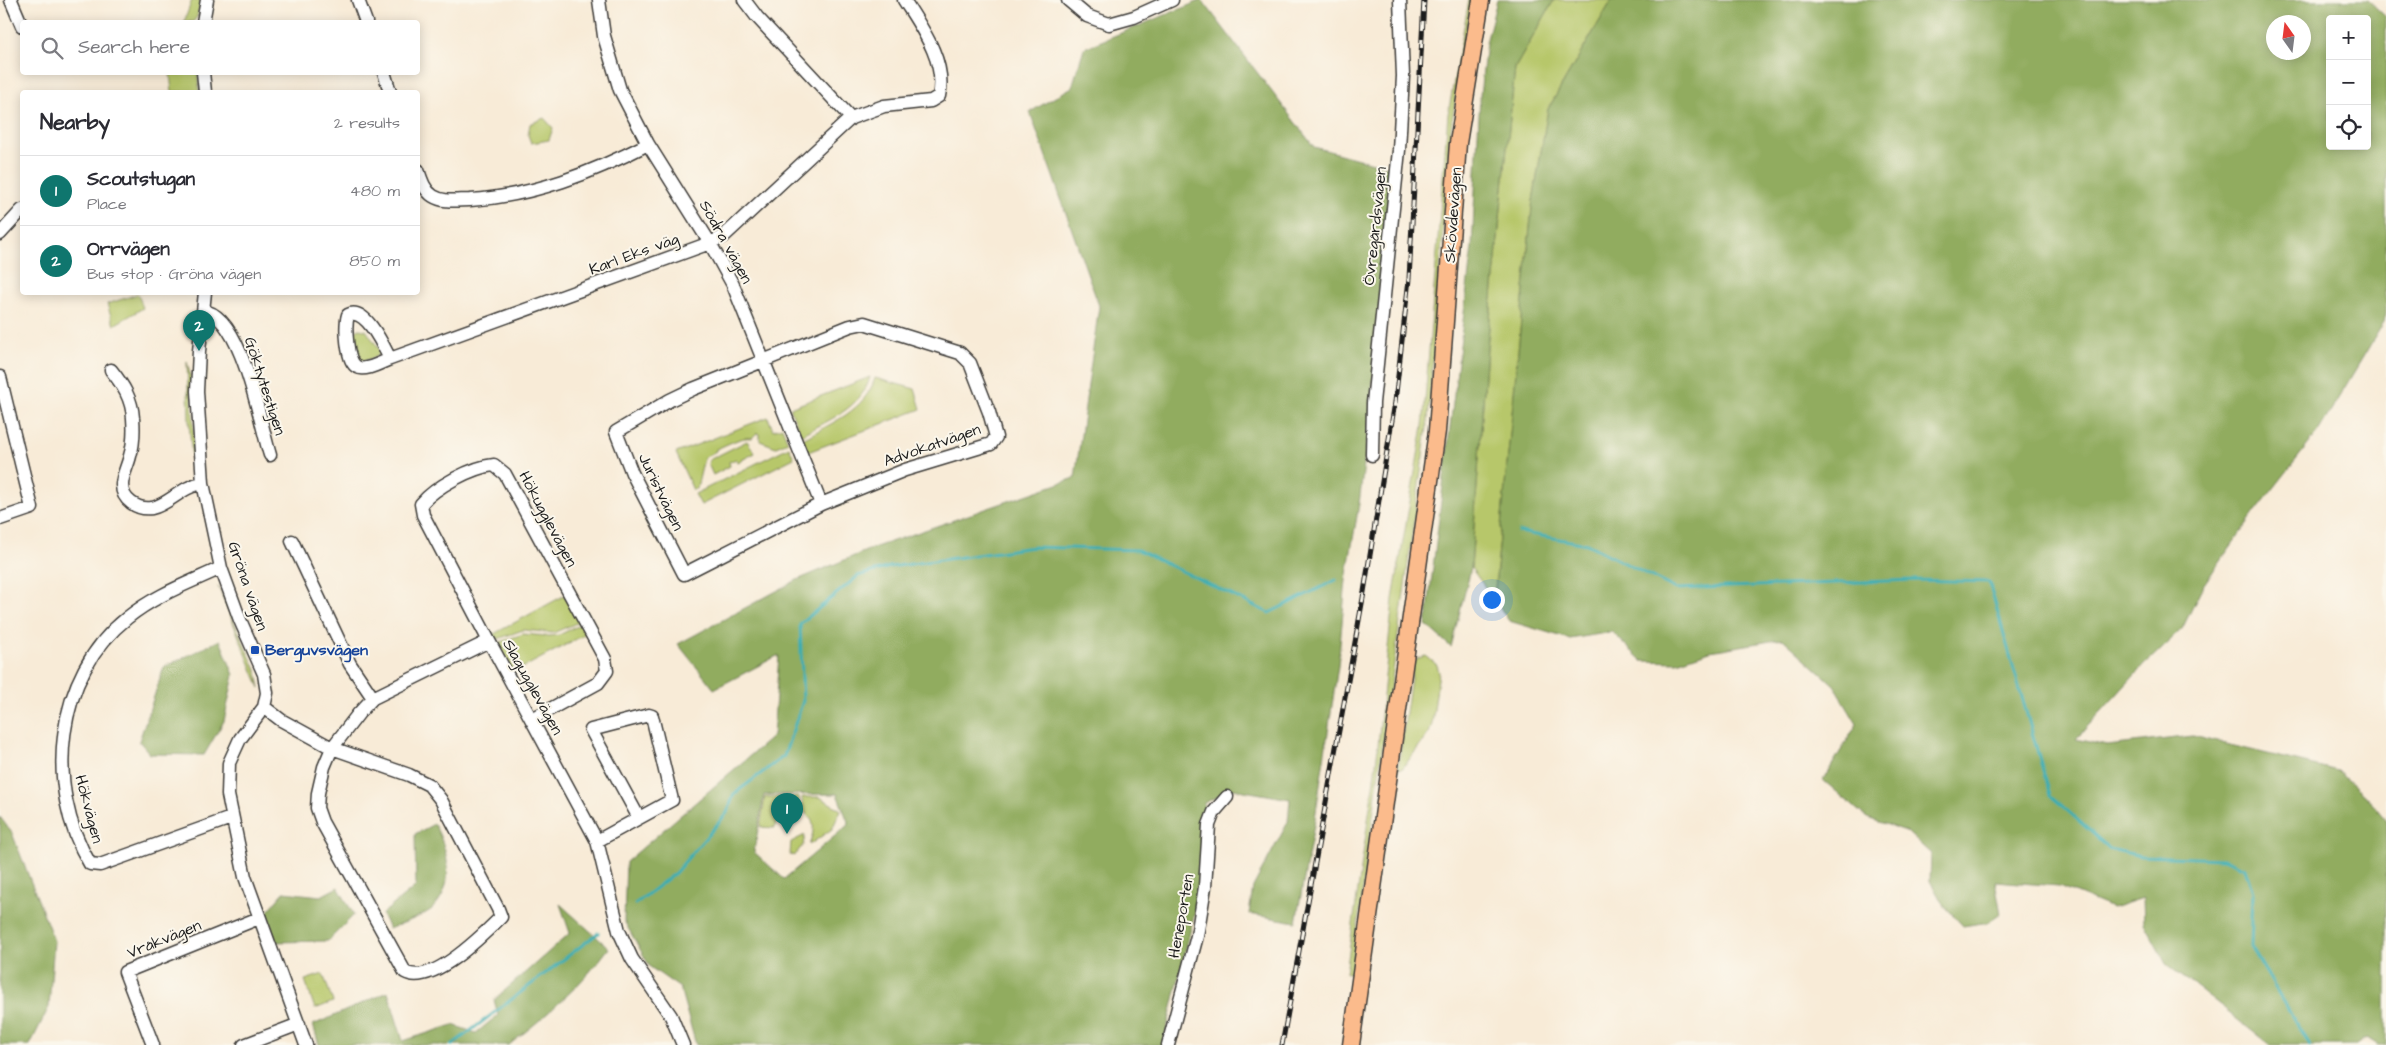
<!DOCTYPE html>
<html lang="en">
<head>
<meta charset="utf-8">
<style>
  body { margin:0; font-family:"Architects Daughter",sans-serif; background:#f7f7f7; color:#2b2b33 }
  .controls { position:absolute; right:15px; top:15px; display:grid; overflow:hidden; border-radius:5px; box-shadow:0 2px 12px #0003 }
  .controls button { width:45px; height:45px; display:grid; place-items:center; padding:0; border:0; border-bottom:1px solid #e1e1e2; background:#fff; color:#2b2b33; font:25px sans-serif }
  .compass { position:absolute; left:2266px; top:15px; width:45px; height:45px; border-radius:50%; background:#fff; box-shadow:0 2px 12px #0003; rotate:346deg }
  .you { position:absolute; left:1491px; top:599px; width:18px; height:18px; margin:-12px; border:4px solid #fff; border-radius:50%; background:#1a73e8; box-shadow:0 0 0 8px #1a73e833 }
  .badge { display:grid; place-items:center; width:32px; height:32px; border-radius:50%; background:#0f766e; color:#fff; font-size:16px; font-weight:700 }
  .pin { position:absolute; translate:-50% -41px; filter:drop-shadow(0 1px 2px #0008) }
  .pin::after { content:''; position:absolute; top:26px; width:18px; height:15px; background:inherit; clip-path:polygon(0 0,100% 0,50% 100%) }
  .list { margin:0; padding:0; list-style:none }
  h2 { display:flex; justify-content:space-between; align-items:center; height:65px; margin:0; padding:0 20px; font-size:21px }
  h2 small { font-size:16px; font-weight:400; color:#7c7c81 }
  .list li { display:grid; grid-template-columns:32px 1fr auto; gap:15px; align-items:center; box-sizing:border-box; height:70px; padding:0 20px; border-top:1px solid #e1e1e2 }
  .list b { display:block; font-size:19px; white-space:nowrap }
  .list p { margin:0; font-size:16px; white-space:nowrap; color:#7c7c81 }
  .list em { font-size:16px; font-style:normal; color:#7c7c81 }
  .icon { flex:none; width:28px; height:28px; fill:none; stroke:currentColor; stroke-width:2; stroke-linecap:round; stroke-linejoin:round }
  .map { position:relative; flex:none; width:2386px; height:1045px; overflow:hidden }
  .search { position:absolute; background:#fff; box-shadow:0 2px 12px #0003; left:20px; top:20px; width:400px; height:55px; display:flex; align-items:center; gap:12px; box-sizing:border-box; padding:0 18px; border-radius:5px; color:#7c7c81; font-size:19px }
  .panel { position:absolute; background:#fff; box-shadow:0 2px 12px #0003; left:20px; top:90px; width:400px; height:205px; border-radius:5px }
  .map>svg:first-child { display:block }
  .green { fill:#b7c76a; stroke:#6a7243 }
  .forest { fill:#91ac5e; stroke:#56643d; fill-rule:evenodd }
  .lines { fill:none; stroke-linecap:round; stroke-linejoin:round }
  .stream { stroke:#3badb3; stroke-width:3 }
  .minor-casing { stroke:#3d3b38; stroke-width:15 }
  .major-casing { stroke:#3d3b38; stroke-width:19 }
  .minor { stroke:#fff; stroke-width:12 }
  .major { stroke:#fbbb8c; stroke-width:16 }
  .rail-casing { stroke:#1c1c1c; stroke-width:5 }
  .rail { stroke:#fbf7ec; stroke-width:3; stroke-dasharray:9; stroke-linecap:butt }
  .transit-dot { fill:#1a4fb4; stroke:#fbf7ec; stroke-width:2 }
  .labels { text-anchor:middle; dominant-baseline:central; stroke-width:4; stroke-linejoin:round; paint-order:stroke }
  .street-label { font-size:16px; fill:#1c1c1c; stroke:#fbf7ec }
  .transit-label { font-size:16px; font-weight:bold; fill:#164399; stroke:#fbf7ec; text-anchor:start }
</style>
</head>
<body>
<div class="map">
<svg width="2386" height="1045" viewBox="0 0 2386 1045">
  <rect width="100%" height="100%" fill="#fbf7ec"/>
  <filter id="ink" filterUnits="userSpaceOnUse"><feTurbulence type="fractalNoise" baseFrequency=".02" numOctaves="2"/><feDisplacementMap in="SourceGraphic" scale="10" xChannelSelector="R" yChannelSelector="G"/><feConvolveMatrix kernelMatrix="1 2 1 2 8 2 1 2 1" color-interpolation-filters="sRGB"/></filter>
  <filter id="wash" filterUnits="userSpaceOnUse"><feTurbulence type="fractalNoise" baseFrequency=".0096" numOctaves="4" result="noise"/><feDisplacementMap in="SourceGraphic" scale="20" xChannelSelector="R" yChannelSelector="G"/><feGaussianBlur stdDeviation="1.12" result="paint"/><feColorMatrix in="noise" values="0 0 0 0 0 0 0 0 0 0 0 0 0 0 0 0 0 1.4 0 .05"/><feComposite in="paint" operator="in"/></filter>
  <g filter="url(#wash)">
    <rect width="100%" height="100%" fill="#f8ebd7"/>
    <path class="green" d="M192 0H201L197 17 193 22H184Z
      M1469 0H1473L1465 35 1451 128 1428 420 1351 973H1346L1376 765 1393 599 1423 426 1448 114Z
      M1554 0H1612L1548 109 1532 208 1494 599 1471 568 1487 348 1515 68Z
      M170 73H198L199 92H172Z
      M544 118 553 128 549 140 531 143 528 135 530 124Z
      M138 294 143 308 114 325 107 304Z
      M359 329 366 330 379 349 380 352 376 357 364 361 356 358 352 334Z
      M187 362 191 378 196 471 193 475 189 420Z
      M870 377C862 408 827 421 801 435L790 408Z
      M875 378 915 389 921 409 808 452 803 439C831 423 865 411 875 378Z
      M768 417 773 430 782 427 788 442 776 447 760 441V434L757 433 752 438C741 436 727 445 716 449V451L704 458 697 488 693 490 676 453Z
      M747 441 755 453 738 462 736 459 729 462 730 466 713 475 708 464 709 460Z
      M789 447 794 458 701 505 695 494Z
      M218 586 257 672 260 688Z
      M565 595 579 622 553 633 523 630 495 640 492 635Z
      M581 624 586 634 513 673 497 643 523 634 548 636 559 635Z
      M1426 656 1437 665 1439 672 1432 724 1429 733 1402 769 1398 768 1413 664 1418 658Z
      M765 797H799L800 813 796 817 777 816 775 828 760 827Z
      M802 797H820L841 810 832 829 809 845C815 829 816 821 803 810Z
      M805 835 803 845 794 856 790 855 791 842Z
      M323 974 333 1002 315 1009 305 980Z"/>
    <path class="forest" d="M1202 0 1314 147 1392 168 1369 425 1359 504 1346 580 1338 666 1314 825 1296 922 1249 914 1253 887 1288 822 1290 799 1233 789 1204 803 1201 886 1163 1045H696L680 988 650 967 624 921 626 862 773 736 779 655 714 689 678 644 797 580 873 548 1075 478 1099 306 1030 112 1072 87 1084 48ZM837 794 849 824 784 879 754 852 764 795Z
      M1497 0H1554L1515 68 1487 348 1471 568 1451 647 1426 625 1472 247 1480 96 1486 43Z
      M1612 0H2368L2386 17V313L2384 322 2318 432 2256 511 2204 584 2182 629 2144 665 2076 739 2107 746 2193 736 2338 771 2366 796 2386 820V1045H2378L2367 1038 2357 1045H2270L2166 964 2144 923 2143 898 2112 908 2059 886 1995 881 2001 914 1989 922 1963 926 1943 904 1930 881 1931 854 1906 831 1867 818 1823 780 1857 724 1833 684 1783 639 1710 651 1677 662 1642 661 1612 632 1570 639 1509 621 1494 599 1532 207 1548 109ZM2330 19H2367V146H2330ZM2274 22H2304V52H2274Z
      M220 640 234 675 224 721 204 755 150 754 139 741 164 667Z
      M0 817 12 833 54 941 49 1007 30 1045H0Z
      M434 824C448 849 456 883 434 907 427 915 400 924 389 929L382 914 416 886 415 834Z
      M338 887 354 915 328 941 275 942 267 912 284 892 321 896Z
      M560 904 609 948C583 984 545 1017 509 1045H319L313 1025 388 992 403 1041 453 1025 476 1033 498 1015 494 1000 570 933Z"/>
    <g class="lines">
      <path class="stream" d="M1519 532 1587 544 1676 589 1914 580 1989 582 2050 795 2110 849 2141 856 2223 859 2245 868 2253 893 2251 947 2309 1045
        M635 904 675 873 727 813 734 794 784 756 803 701 800 624 858 576 890 567 1033 547 1138 550 1269 613 1336 580
        M452 1045 598 933"/>
    </g>
  </g>
  <g filter="url(#ink)">
    <g class="lines">
      <g class="minor-casing">
        <path id="minor" d="M11 0 22 26
          M358 0 366 22
          M599 0 604 36 620 90 648 144 710 243 733 285 821 504
          M744 0 757 17 851 118 884 106 931 101 939 96C947 62 921 27 904 0
          M1068 0 1087 16 1109 24 1134 17 1172 0
          M203 22 207 0
          M203 72 205 92
          M384 72 390 92
          M418 170C421 179 424 190 433 196 444 203 458 200 470 200 534 196 592 173 648 144
          M0 234 22 210
          M205 292 199 351 197 391 203 483 221 568 240 620 264 674 267 693 264 707 240 739 229 763 228 795 245 877 306 1045
          M203 311C242 314 260 424 270 455
          M864 323 960 353 970 363 989 412 996 437 991 444 905 470 821 504 684 574 632 473 616 432 670 400 693 389 850 326Z
          M390 359C382 362 365 372 357 367 346 362 345 325 348 315 365 306 383 345 390 359L710 243 724 236 851 118
          M111 370C123 385 132 399 133 418 134 431 134 443 130 456 128 465 122 476 122 485 122 500 137 510 152 508 170 504 182 486 203 483
          M0 377 32 508 0 519
          M1372 455 1373 403 1399 150 1403 76 1400 0
          M292 541 350 664 373 698
          M221 568C189 583 155 595 127 618 55 675 44 788 90 864L100 865 231 818
          M489 641 423 515 421 504C435 487 472 467 494 465L505 474 605 659 607 671 598 683 532 719
          M264 707 281 720 332 748 409 775 429 785 441 800 498 909 501 917C483 935 431 987 405 972L322 822 317 808 318 793 324 767 332 748 359 713 373 698 489 641 597 841 619 931 632 959 671 1016 683 1045
          M597 841 672 800 652 716 649 715 591 730 639 818
          M153 1045 125 972 259 918
          M244 1045 299 1024
          M1168 1045 1197 936 1205 887 1209 825 1214 812 1227 797"/>
      </g>
      <g class="major-casing">
        <path id="major" d="M1351 1045 1437 431 1458 143 1481 0"/>
      </g>
      <use href="#minor" class="minor"/>
      <use href="#major" class="major"/>
      <g class="rail-casing">
        <path id="rail" d="M1282 1045 1363 598 1395 402 1409 279 1424 0"/>
      </g>
      <use href="#rail" class="rail"/>
    </g>
  </g>
  <rect class="transit-dot" x="250" y="645" width="10" height="10" rx="2.5"/>
  <g class="labels">
    <g class="street-label">
      <text transform="translate(1453 215) rotate(-86)">Skövdevägen</text>
      <text transform="translate(1375 226) rotate(-84)">Övregårdsvägen</text>
      <text transform="translate(726 242) rotate(61)">Södra vägen</text>
      <text transform="translate(634 254) rotate(-20)">Karl Eks väg</text>
      <text transform="translate(265 386) rotate(72)">Göktytestigen</text>
      <text transform="translate(932 445) rotate(-19)">Advokatvägen</text>
      <text transform="translate(661 492) rotate(64)">Juristvägen</text>
      <text transform="translate(548 519) rotate(62)">Hökugglevägen</text>
      <text transform="translate(248 586) rotate(71)">Gröna vägen</text>
      <text transform="translate(533 687) rotate(61)">Slagugglevägen</text>
      <text transform="translate(89 809) rotate(75)">Hökvägen</text>
      <text transform="translate(1181 916) rotate(-80)">Heneporten</text>
      <text transform="translate(164 939) rotate(-22)">Vråkvägen</text>
    </g>
    <g class="transit-label">
      <text x="265" y="650">Berguvsvägen</text>
    </g>
  </g>
</svg>
<div class="controls">
<button>+</button>
<button>−</button>
<button><svg class="icon" aria-label="locate" viewBox="0 0 24 24"><circle cx="12" cy="12" r="6"/><path d="M12 2v4M12 18v4M2 12h4M18 12h4"/></svg></button>
</div>
<svg class="compass" viewBox="-18 -18 36 36"><path d="M0-13l5 13h-10z" fill="#e53935"/><path d="M0 13l5-13h-10z" fill="#7c7c81"/></svg>
<div class="you"></div>
<div class="pin badge" style="left:787px;top:834px">1</div>
<div class="pin badge" style="left:199px;top:351px">2</div>
<div class="search"><svg class="icon" aria-label="search" viewBox="0 0 24 24"><circle cx="10" cy="10" r="6"/><path d="M15 15l6 6"/></svg>Search here</div>
<section class="panel">
<h2>Nearby<small>2 results</small></h2>
<ul class="list">
<li><span class="badge">1</span><div><b>Scoutstugan</b><p>Place</p></div><em>480 m</em></li>
<li><span class="badge">2</span><div><b>Orrvägen</b><p>Bus stop · Gröna vägen</p></div><em>850 m</em></li>
</ul>
</section>
</div>
</body>
</html>
